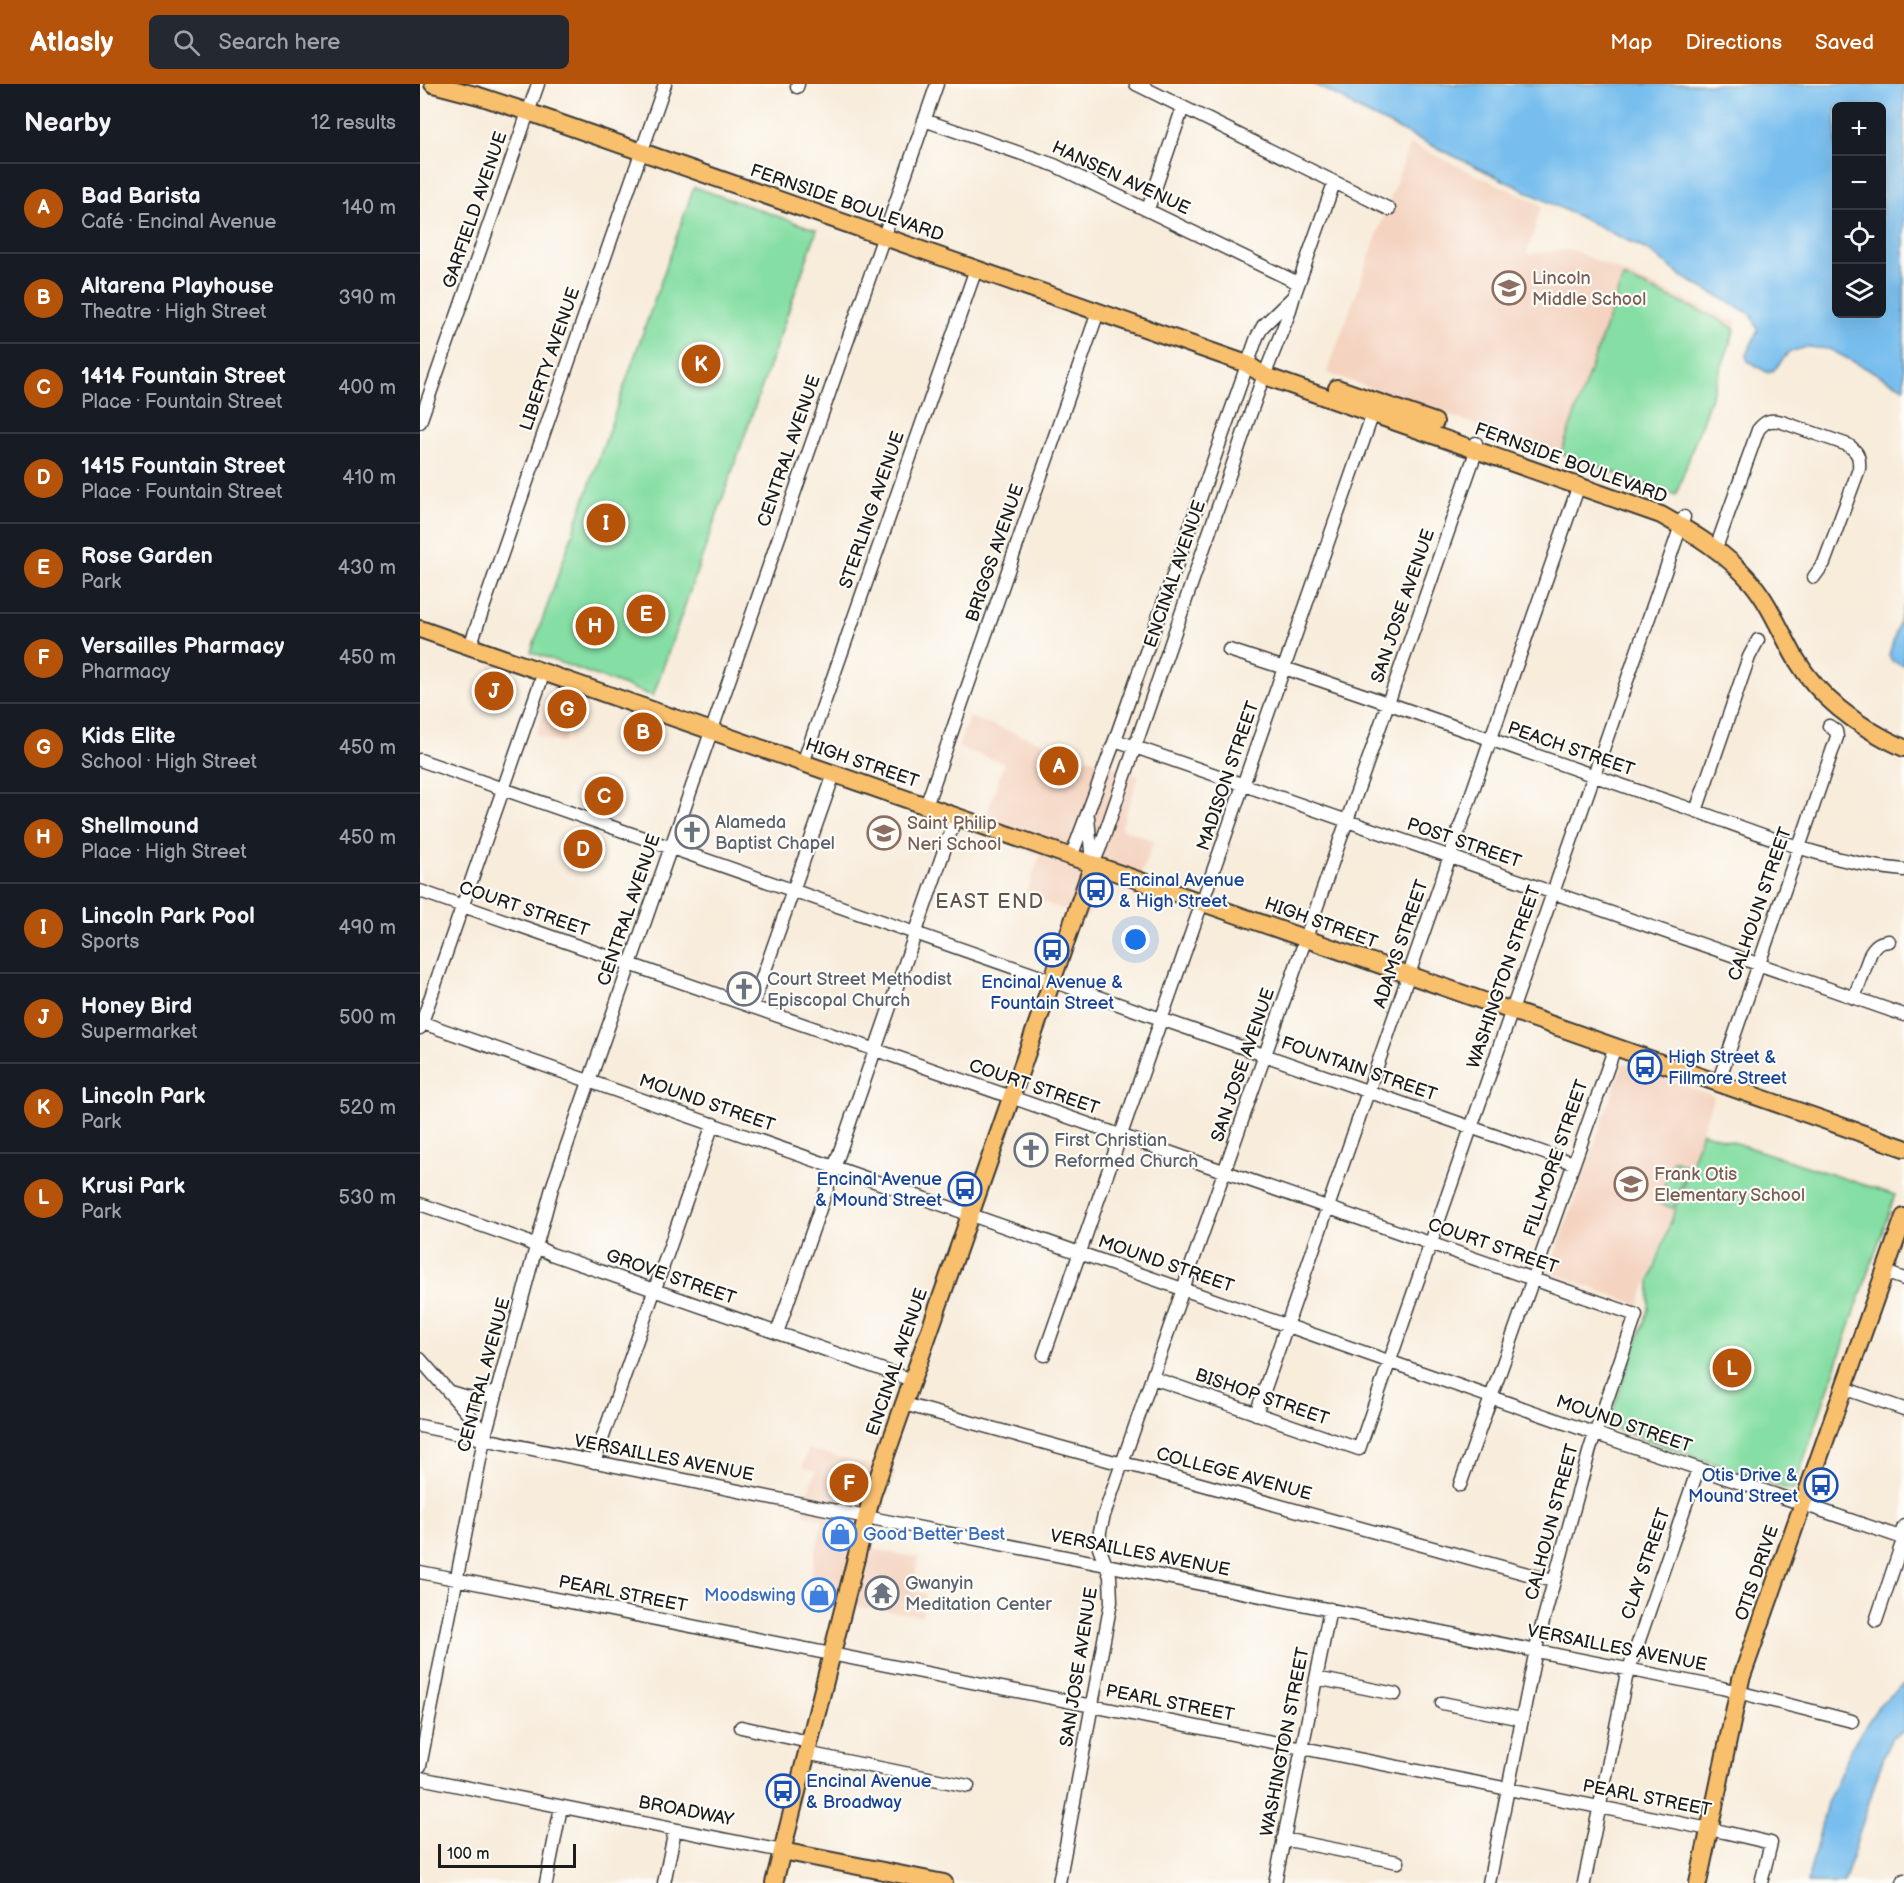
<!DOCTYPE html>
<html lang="en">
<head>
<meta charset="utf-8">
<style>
  body { margin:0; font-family:"Balsamiq Sans",sans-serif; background:#242831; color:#f1f3f6 }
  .controls { position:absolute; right:18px; top:18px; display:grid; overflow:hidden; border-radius:9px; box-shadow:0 6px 24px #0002 }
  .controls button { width:54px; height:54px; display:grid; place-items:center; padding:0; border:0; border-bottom:2px solid #363941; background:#171b24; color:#f1f3f6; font:30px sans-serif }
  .scale { position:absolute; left:18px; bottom:15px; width:138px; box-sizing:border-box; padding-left:6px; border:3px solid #1c1c1c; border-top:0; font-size:16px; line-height:21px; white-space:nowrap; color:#1c1c1c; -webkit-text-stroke:4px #fdfcf7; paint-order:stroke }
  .you { position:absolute; left:716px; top:856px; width:21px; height:21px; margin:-15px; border:4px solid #fff; border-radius:50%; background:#1a73e8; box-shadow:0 0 0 9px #1a73e833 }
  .badge { display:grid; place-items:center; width:39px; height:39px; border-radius:50%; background:#b45309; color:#fff; font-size:20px; font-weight:700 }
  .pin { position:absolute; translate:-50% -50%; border:3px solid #fff; box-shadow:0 2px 6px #0006 }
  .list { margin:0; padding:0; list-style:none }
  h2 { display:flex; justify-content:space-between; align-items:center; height:78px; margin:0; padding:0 24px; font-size:26px }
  h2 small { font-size:20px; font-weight:400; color:#9ea1a6 }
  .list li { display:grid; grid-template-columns:39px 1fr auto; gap:18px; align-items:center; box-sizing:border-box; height:90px; padding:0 24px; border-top:2px solid #363941 }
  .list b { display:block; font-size:22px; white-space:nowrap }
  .list p { margin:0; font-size:20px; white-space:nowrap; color:#9ea1a6 }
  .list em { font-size:20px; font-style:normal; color:#9ea1a6 }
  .icon { flex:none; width:33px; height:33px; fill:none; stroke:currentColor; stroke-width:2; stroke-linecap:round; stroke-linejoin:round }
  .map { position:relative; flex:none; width:1484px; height:1799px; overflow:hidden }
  header { display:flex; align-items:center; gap:36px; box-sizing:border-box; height:84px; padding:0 30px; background:#b45309; color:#fff }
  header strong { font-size:28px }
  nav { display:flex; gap:33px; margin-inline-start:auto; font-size:21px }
  .search { width:420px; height:54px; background:#242831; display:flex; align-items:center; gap:15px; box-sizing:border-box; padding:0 21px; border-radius:9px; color:#9ea1a6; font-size:22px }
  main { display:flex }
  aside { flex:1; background:#171b24 }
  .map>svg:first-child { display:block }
  .built { fill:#f4d3c0 }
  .green { fill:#85dea3; stroke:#507d60; stroke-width:1.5 }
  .water { fill:#77beee; stroke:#4a6d85; stroke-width:1.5; fill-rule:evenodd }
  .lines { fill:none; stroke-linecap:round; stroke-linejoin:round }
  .minor-casing { stroke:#3d3b39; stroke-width:15 }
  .major-casing { stroke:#3d3b39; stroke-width:20 }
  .minor { stroke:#fff; stroke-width:12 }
  .major { stroke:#f8bf6c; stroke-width:16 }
  .labels { text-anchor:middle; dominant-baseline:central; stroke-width:4.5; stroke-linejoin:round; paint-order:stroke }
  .street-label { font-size:18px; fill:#1c1c1c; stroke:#fdfcf7 }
  .education-label { font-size:18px; fill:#785e54; stroke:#fdfcf7; text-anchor:start }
  .worship-label { font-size:18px; fill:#5b616d; stroke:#fdfcf7; text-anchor:start }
  .transit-label { font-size:18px; fill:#164399; stroke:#fdfcf7; text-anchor:start }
  .shop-label { font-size:18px; fill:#366cbe; stroke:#fdfcf7; text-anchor:start }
  .neighbourhood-label { font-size:20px; letter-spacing:1.5px; fill:#635349; stroke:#fdfcf7 }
</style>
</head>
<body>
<header>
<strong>Atlasly</strong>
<div class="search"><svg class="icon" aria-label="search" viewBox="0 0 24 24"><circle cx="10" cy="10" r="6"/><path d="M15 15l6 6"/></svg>Search here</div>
<nav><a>Map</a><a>Directions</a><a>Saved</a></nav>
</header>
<main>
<aside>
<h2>Nearby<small>12 results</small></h2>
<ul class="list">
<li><span class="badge">A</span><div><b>Bad Barista</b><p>Café · Encinal Avenue</p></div><em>140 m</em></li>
<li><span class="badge">B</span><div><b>Altarena Playhouse</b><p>Theatre · High Street</p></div><em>390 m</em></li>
<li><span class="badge">C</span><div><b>1414 Fountain Street</b><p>Place · Fountain Street</p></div><em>400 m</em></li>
<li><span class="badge">D</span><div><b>1415 Fountain Street</b><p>Place · Fountain Street</p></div><em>410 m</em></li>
<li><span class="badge">E</span><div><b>Rose Garden</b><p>Park</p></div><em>430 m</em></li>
<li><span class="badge">F</span><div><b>Versailles Pharmacy</b><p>Pharmacy</p></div><em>450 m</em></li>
<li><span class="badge">G</span><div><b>Kids Elite</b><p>School · High Street</p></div><em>450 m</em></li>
<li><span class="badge">H</span><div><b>Shellmound</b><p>Place · High Street</p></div><em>450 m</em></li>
<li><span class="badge">I</span><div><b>Lincoln Park Pool</b><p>Sports</p></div><em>490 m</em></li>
<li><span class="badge">J</span><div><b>Honey Bird</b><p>Supermarket</p></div><em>500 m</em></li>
<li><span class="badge">K</span><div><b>Lincoln Park</b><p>Park</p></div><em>520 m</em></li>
<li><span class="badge">L</span><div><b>Krusi Park</b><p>Park</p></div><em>530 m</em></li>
</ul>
</aside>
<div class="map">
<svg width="1484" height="1799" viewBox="0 0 1484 1799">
  <rect width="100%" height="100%" fill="#fdfcf7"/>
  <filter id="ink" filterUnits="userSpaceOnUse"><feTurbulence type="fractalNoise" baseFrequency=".0167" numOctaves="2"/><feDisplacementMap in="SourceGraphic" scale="12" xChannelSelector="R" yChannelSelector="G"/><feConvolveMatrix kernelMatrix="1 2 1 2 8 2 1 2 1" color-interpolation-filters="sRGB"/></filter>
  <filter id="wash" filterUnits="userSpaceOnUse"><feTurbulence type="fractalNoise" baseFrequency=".008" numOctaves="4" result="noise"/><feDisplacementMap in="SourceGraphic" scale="24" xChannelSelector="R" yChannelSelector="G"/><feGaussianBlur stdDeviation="1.35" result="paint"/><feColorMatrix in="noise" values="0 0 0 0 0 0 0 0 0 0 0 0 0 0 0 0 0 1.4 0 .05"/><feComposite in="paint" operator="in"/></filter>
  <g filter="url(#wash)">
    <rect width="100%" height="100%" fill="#f8ecdb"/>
    <path class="built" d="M990 60 1122 121 1107 170 1152 166 1317 238 1256 411 907 289Z
      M71 581 90 588 76 626 58 620Z
      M133 602 159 611 143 660 116 651Z
      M549 633 719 692 701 744 734 757 715 805 684 794 682 796 667 834 605 812 620 771 560 750 584 679 538 664Z
      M1203 979 1294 1012 1219 1221 1129 1188Z
      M388 1365 476 1388 464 1422 453 1465 499 1474 492 1507 506 1510 502 1532 386 1514 403 1435 383 1430 388 1408 396 1387 382 1383Z"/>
    <path class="green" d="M274 103 397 146 233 612 111 568Z
      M1203 193 1298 235 1315 245 1256 411 1141 369Z
      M1282 1048 1475 1111 1373 1407 1187 1342 1229 1225 1230 1197Z
      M1253 1076 1268 1082 1258 1110 1250 1107 1258 1110 1253 1124 1238 1119Z"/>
    <path class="water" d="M893 0H1484V304L1409 265 1387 263 1369 268 1354 286 1348 289 1328 277 1326 271 1338 246 1331 230 1266 195 1229 167 937 25 923 15ZM1416 22H1462V230H1416Z
      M178 422 208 432 204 442 175 432Z
      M1484 521V581L1472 577 1469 571Z
      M1484 1600V1647L1472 1653 1463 1673 1424 1799H1387L1407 1719 1434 1659 1459 1621Z"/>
  </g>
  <g filter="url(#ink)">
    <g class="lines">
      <g class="minor-casing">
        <path id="minor" d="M716 0 969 125
          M377 3 378 0
          M504 36 634 81 878 199
          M728 125 763 23
          M0 338 118 0
          M1296 464 1338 346C1345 337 1350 335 1362 338L1428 361C1438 368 1440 373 1439 385L1404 479 1394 493
          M50 562 245 0
          M809 566C960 614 1108 670 1259 721 1333 746 1404 779 1484 786
          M695 656 1484 931
          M0 676 1153 1079
          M383 679 556 185
          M506 722 678 228
          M1276 727 1329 573 1338 556
          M668 733 672 779
          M651 773 695 656 837 253 843 242 873 213
          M673 780 681 761 840 302 868 232 874 212 914 99
          M0 807 1216 1231 1170 1365 1118 1556 1069 1799
          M1434 914 1451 868C1456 860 1460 858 1469 857
          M332 923 414 690
          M0 938 1185 1353 1480 1453
          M0 944 124 588
          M1298 999 1417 653 1416 647 1409 642
          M0 1120 103 1156 131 1170 492 1296
          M1465 1188 1484 1195
          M357 1249 536 732
          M624 1271 953 329
          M0 1275 56 1339 64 1355
          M733 1294 939 1365 1264 433
          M1423 1304 1484 1325
          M30 1308C53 1315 54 1317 77 1307
          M484 1320 691 1377 715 1382 1133 1497
          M836 1330 1159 401
          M0 1342 461 1436 1302 1604 1432 1637
          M174 1378 293 1040
          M1040 1401 1195 963
          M0 1488 1304 1748 1351 1759 1341 1799
          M1456 1537 1482 1459 1480 1453 1484 1442
          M896 1594 975 1610
          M1022 1619 1101 1635
          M321 1643 389 1658
          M386 1669 548 1702
          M0 1682 64 1355 132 1104 517 0
          M0 1694 362 1767
          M863 1755 978 1778
          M126 1799 141 1723
          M244 1799 255 1746
          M639 1799 691 1518 690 1492 679 1463 680 1447 684 1431 1057 365 1056 359
          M855 1799 910 1525
          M1164 1799 1206 1594 1278 1385
          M1483 1799 1484 1796"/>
      </g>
      <g class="major-casing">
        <path id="major" d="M13 0 59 12 108 28 827 280 845 292 1241 431C1275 450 1306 469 1332 499 1351 522 1361 549 1376 575 1401 617 1440 644 1484 664
          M917 304 1015 338
          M0 545 1484 1064
          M362 1767 524 1799
          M354 1799 452 1411 673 780
          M1278 1799 1321 1595 1484 1133"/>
      </g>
      <use href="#minor" class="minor"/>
      <use href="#major" class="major"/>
    </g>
  </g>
  <defs>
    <g id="school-ring" transform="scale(1.725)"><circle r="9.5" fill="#fdfcf7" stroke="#8d6e63" stroke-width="1.5"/><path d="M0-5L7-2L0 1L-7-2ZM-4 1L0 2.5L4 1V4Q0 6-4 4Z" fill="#8d6e63"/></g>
    <g id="church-ring" transform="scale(1.725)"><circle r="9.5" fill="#fdfcf7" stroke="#6b7280" stroke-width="1.5"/><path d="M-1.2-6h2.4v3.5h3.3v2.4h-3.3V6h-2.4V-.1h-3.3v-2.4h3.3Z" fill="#6b7280"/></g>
    <g id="bus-ring" transform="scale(1.725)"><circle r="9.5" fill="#fdfcf7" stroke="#1a4fb4" stroke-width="1.5"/><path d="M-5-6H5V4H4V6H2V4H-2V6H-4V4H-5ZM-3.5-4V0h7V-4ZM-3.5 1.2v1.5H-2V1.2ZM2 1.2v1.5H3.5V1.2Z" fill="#1a4fb4"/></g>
    <g id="shop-ring" transform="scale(1.725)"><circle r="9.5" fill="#fdfcf7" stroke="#3f7fe0" stroke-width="1.5"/><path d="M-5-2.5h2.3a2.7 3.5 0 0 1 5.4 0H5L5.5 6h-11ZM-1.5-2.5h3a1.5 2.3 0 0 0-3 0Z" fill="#3f7fe0"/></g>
    <g id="temple-ring" transform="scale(1.725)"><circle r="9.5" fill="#fdfcf7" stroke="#6b7280" stroke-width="1.5"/><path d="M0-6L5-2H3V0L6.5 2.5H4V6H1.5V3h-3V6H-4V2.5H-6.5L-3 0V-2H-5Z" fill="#6b7280"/></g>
  </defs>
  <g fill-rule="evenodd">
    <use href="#school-ring" x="1089" y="204"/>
    <use href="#church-ring" x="272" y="748"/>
    <use href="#school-ring" x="464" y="749"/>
    <use href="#bus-ring" x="676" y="806"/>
    <use href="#bus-ring" x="632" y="866"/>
    <use href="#church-ring" x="324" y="905"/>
    <use href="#bus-ring" x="1225" y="983"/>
    <use href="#church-ring" x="611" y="1066"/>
    <use href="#school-ring" x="1211" y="1100"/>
    <use href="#bus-ring" x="545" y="1105"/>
    <use href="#bus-ring" x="1401" y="1401"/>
    <use href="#shop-ring" x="420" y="1450"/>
    <use href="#temple-ring" x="462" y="1509"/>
    <use href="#shop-ring" x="399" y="1511"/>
    <use href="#bus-ring" x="363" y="1707"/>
  </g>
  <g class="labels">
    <g class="street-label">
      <text transform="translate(701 94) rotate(25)">HANSEN AVENUE</text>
      <text transform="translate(427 119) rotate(19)">FERNSIDE BOULEVARD</text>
      <text transform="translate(55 126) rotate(-71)">GARFIELD AVENUE</text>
      <text transform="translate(130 275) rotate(-71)">LIBERTY AVENUE</text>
      <text transform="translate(369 367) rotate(-71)">CENTRAL AVENUE</text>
      <text transform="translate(1151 379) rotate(20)">FERNSIDE BOULEVARD</text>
      <text transform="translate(452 426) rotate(-71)">STERLING AVENUE</text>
      <text transform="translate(575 469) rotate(-71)">BRIGGS AVENUE</text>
      <text transform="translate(755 490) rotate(-71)">ENCINAL AVENUE</text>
      <text transform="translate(983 522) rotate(-71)">SAN JOSE AVENUE</text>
      <text transform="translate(1151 665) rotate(19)">PEACH STREET</text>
      <text transform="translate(442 679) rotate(19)">HIGH STREET</text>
      <text transform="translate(808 692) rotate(-71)">MADISON STREET</text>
      <text transform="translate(1044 759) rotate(19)">POST STREET</text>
      <text transform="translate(1340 820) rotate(-71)">CALHOUN STREET</text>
      <text transform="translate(104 825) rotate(19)">COURT STREET</text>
      <text transform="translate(209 826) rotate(-71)">CENTRAL AVENUE</text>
      <text transform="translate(901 839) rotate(20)">HIGH STREET</text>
      <text transform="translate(981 860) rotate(-71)">ADAMS STREET</text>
      <text transform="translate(1084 893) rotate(-71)">WASHINGTON STREET</text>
      <text transform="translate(823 981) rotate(-71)">SAN JOSE AVENUE</text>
      <text transform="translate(939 985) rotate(19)">FOUNTAIN STREET</text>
      <text transform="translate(614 1003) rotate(19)">COURT STREET</text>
      <text transform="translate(287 1019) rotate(19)">MOUND STREET</text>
      <text transform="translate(1136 1074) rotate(-71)">FILLMORE STREET</text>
      <text transform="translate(1073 1162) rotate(19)">COURT STREET</text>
      <text transform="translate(746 1180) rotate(19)">MOUND STREET</text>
      <text transform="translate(251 1193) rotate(19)">GROVE STREET</text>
      <text transform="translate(477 1278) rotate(-71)">ENCINAL AVENUE</text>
      <text transform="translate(64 1291) rotate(-75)">CENTRAL AVENUE</text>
      <text transform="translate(842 1313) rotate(19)">BISHOP STREET</text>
      <text transform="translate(1204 1340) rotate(19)">MOUND STREET</text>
      <text transform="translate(244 1374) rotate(11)">VERSAILLES AVENUE</text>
      <text transform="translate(814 1390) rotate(15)">COLLEGE AVENUE</text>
      <text transform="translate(1132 1438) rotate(-75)">CALHOUN STREET</text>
      <text transform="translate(720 1469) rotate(11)">VERSAILLES AVENUE</text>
      <text transform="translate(1226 1480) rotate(-71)">CLAY STREET</text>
      <text transform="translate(1337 1489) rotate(-71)">OTIS DRIVE</text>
      <text transform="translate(203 1510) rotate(11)">PEARL STREET</text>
      <text transform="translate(1197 1564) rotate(11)">VERSAILLES AVENUE</text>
      <text transform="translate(659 1583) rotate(-81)">SAN JOSE AVENUE</text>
      <text transform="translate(750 1619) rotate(11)">PEARL STREET</text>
      <text transform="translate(865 1658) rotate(-79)">WASHINGTON STREET</text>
      <text transform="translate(1227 1714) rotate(11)">PEARL STREET</text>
      <text transform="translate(266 1727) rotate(11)">BROADWAY</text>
    </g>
    <g class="education-label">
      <text x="1112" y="194">Lincoln<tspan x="1112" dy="21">Middle School</tspan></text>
      <text x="487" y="739">Saint Philip<tspan x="487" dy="21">Neri School</tspan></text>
      <text x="1234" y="1090">Frank Otis<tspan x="1234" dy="21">Elementary School</tspan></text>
    </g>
    <g class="worship-label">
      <text x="295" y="738">Alameda<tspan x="295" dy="21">Baptist Chapel</tspan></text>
      <text x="347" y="895">Court Street Methodist<tspan x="347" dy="21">Episcopal Church</tspan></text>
      <text x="634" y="1056">First Christian<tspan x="634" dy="21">Reformed Church</tspan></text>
      <text x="485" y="1499">Gwanyin<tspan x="485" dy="21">Meditation Center</tspan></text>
    </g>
    <g class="transit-label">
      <text x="699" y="796">Encinal Avenue<tspan x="699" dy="21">&amp; High Street</tspan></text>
      <text x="632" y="898" text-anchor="middle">Encinal Avenue &amp;<tspan x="632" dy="21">Fountain Street</tspan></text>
      <text x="1248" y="973">High Street &amp;<tspan x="1248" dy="21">Fillmore Street</tspan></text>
      <text x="522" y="1095" text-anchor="end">Encinal Avenue<tspan x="522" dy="21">&amp; Mound Street</tspan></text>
      <text x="1378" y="1391" text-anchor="end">Otis Drive &amp;<tspan x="1378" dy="21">Mound Street</tspan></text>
      <text x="386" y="1697">Encinal Avenue<tspan x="386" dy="21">&amp; Broadway</tspan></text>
    </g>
    <g class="shop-label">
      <text x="443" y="1450">Good Better Best</text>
      <text x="376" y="1511" text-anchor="end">Moodswing</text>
    </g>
    <g class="neighbourhood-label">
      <text x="570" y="818">EAST END</text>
    </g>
  </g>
</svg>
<div class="controls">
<button>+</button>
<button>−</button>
<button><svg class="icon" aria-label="locate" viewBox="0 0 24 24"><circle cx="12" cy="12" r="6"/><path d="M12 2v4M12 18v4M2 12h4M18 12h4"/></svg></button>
<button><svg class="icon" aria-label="layers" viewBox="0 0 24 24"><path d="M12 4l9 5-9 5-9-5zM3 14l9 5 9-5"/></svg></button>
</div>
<div class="scale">100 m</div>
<div class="you"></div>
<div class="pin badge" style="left:639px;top:682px">A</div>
<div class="pin badge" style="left:223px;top:648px">B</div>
<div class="pin badge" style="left:184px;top:712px">C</div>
<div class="pin badge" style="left:163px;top:765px">D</div>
<div class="pin badge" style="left:226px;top:530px">E</div>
<div class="pin badge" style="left:429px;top:1399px">F</div>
<div class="pin badge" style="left:147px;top:625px">G</div>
<div class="pin badge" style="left:175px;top:542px">H</div>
<div class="pin badge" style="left:186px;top:439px">I</div>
<div class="pin badge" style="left:74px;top:607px">J</div>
<div class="pin badge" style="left:281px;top:280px">K</div>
<div class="pin badge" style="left:1312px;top:1284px">L</div>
</div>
</main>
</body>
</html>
